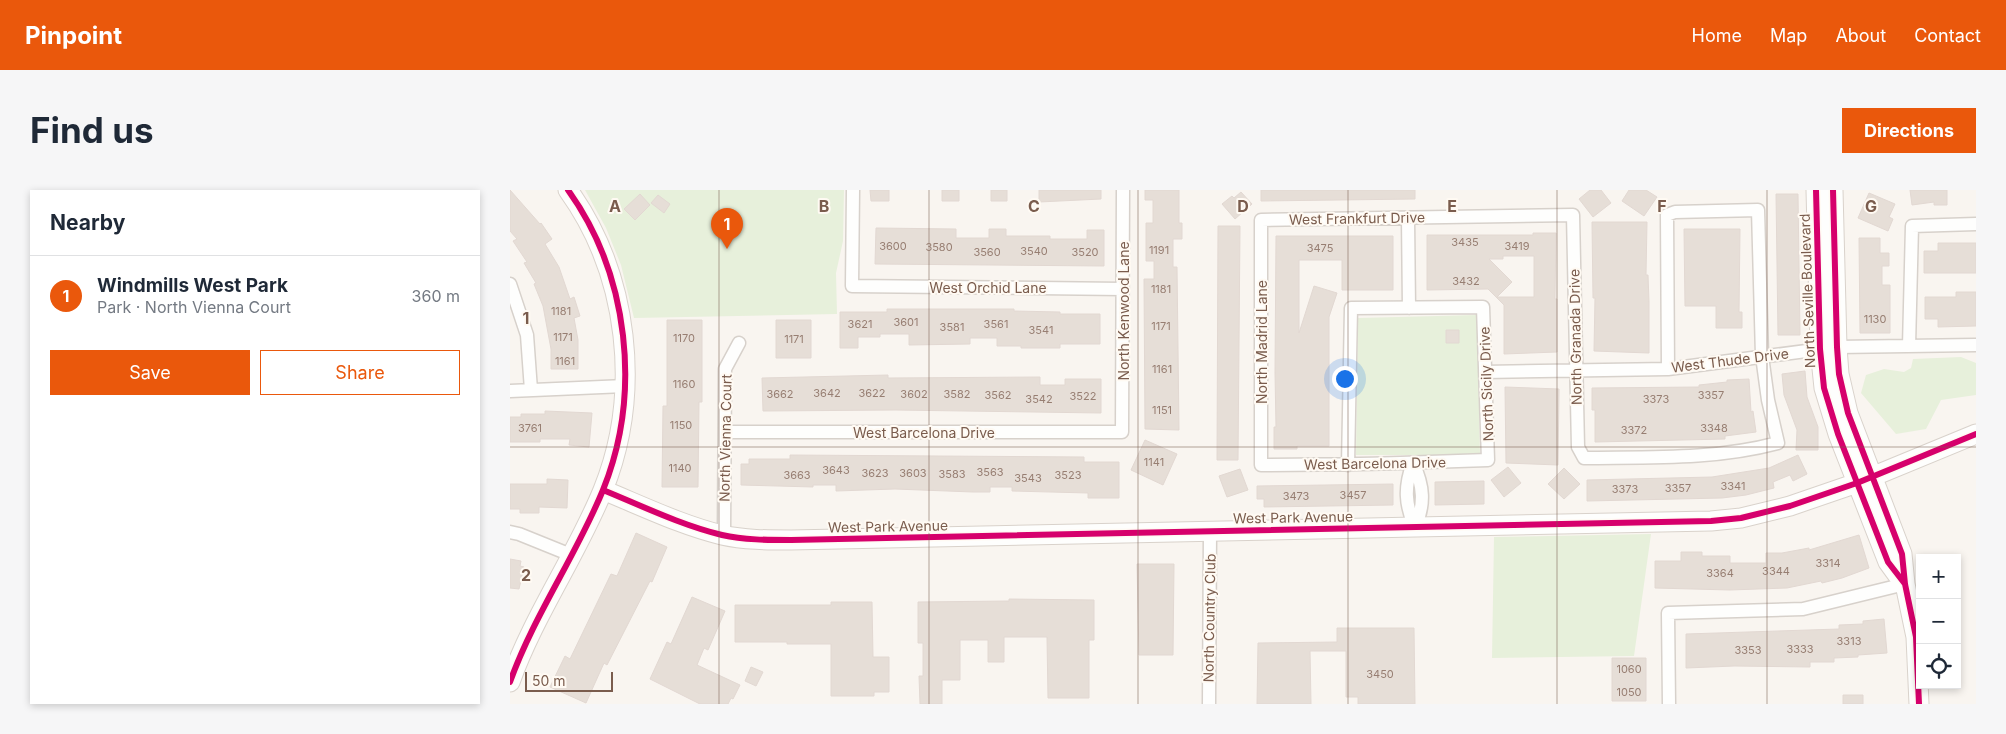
<!DOCTYPE html>
<html lang="en">
<head>
<meta charset="utf-8">
<style>
  body { margin:0; font-family:Inter,sans-serif; background:#f6f6f7; color:#1f2937 }
  .controls { position:absolute; right:15px; bottom:15px; display:grid; overflow:hidden; border-radius:0px; box-shadow:0 2px 8px #0003 }
  .controls button { width:45px; height:45px; display:grid; place-items:center; padding:0; border:0; border-bottom:1px solid #e0e1e3; background:#fff; color:#1f2937; font:25px sans-serif }
  .scale { position:absolute; left:15px; bottom:12px; width:88px; box-sizing:border-box; padding-left:5px; border:2px solid #7a5c4d; border-top:0; font-size:14px; line-height:18px; white-space:nowrap; color:#7a5c4d; -webkit-text-stroke:4px #fffaf3; paint-order:stroke }
  .you { position:absolute; left:834px; top:188px; width:18px; height:18px; margin:-12px; border:4px solid #fff; border-radius:50%; background:#1a73e8; box-shadow:0 0 0 8px #1a73e833 }
  .badge { display:grid; place-items:center; width:32px; height:32px; border-radius:50%; background:#ea580c; color:#fff; font-size:16px; font-weight:700 }
  .pin { position:absolute; translate:-50% -41px; filter:drop-shadow(0 1px 2px #0008) }
  .pin::after { content:''; position:absolute; top:26px; width:18px; height:15px; background:inherit; clip-path:polygon(0 0,100% 0,50% 100%) }
  .list { margin:0; padding:0; list-style:none }
  h2 { display:flex; justify-content:space-between; align-items:center; height:65px; margin:0; padding:0 20px; font-size:21px }
  h2 small { font-size:16px; font-weight:400; color:#747a83 }
  .list li { display:grid; grid-template-columns:32px 1fr auto; gap:15px; align-items:center; box-sizing:border-box; height:80px; padding:0 20px; border-top:1px solid #e0e1e3 }
  .list b { display:block; font-size:19px; white-space:nowrap }
  .list p { margin:0; font-size:16px; white-space:nowrap; color:#747a83 }
  .list em { font-size:16px; font-style:normal; color:#747a83 }
  .actions { display:flex; gap:10px; padding:15px 20px }
  .actions a { flex:1; padding:11px 0; border:1px solid #ea580c; border-radius:0px; text-align:center; font-size:18px; color:#ea580c }
  .actions .main { background:#ea580c; color:#fff }
  .icon { flex:none; width:28px; height:28px; fill:none; stroke:currentColor; stroke-width:2; stroke-linecap:round; stroke-linejoin:round }
  .map { position:relative; flex:none; width:1466px; height:514px; overflow:hidden; border-radius:0px }
  header { display:flex; align-items:center; gap:30px; box-sizing:border-box; height:70px; padding:0 25px; background:#ea580c; color:#fff }
  header strong { font-size:24px }
  nav { display:flex; gap:28px; margin-inline-start:auto; font-size:18px }
  .intro { display:flex; align-items:center; justify-content:space-between; box-sizing:border-box; height:120px; padding:0 30px }
  h1 { margin:0; font-size:35px }
  .button { padding:12px 22px; border-radius:0px; background:#ea580c; color:#fff; font-size:18px; font-weight:700 }
  main { display:flex; gap:30px; padding:0 30px }
  aside { flex:1; background:#fff; border-radius:0px; box-shadow:0 2px 8px #0003 }
  .map>svg:first-child { display:block }
  .green { fill:#e7f0db }
  .building { fill:#e6ded7; stroke:#e2d8d2; fill-rule:evenodd }
  .lines { fill:none; stroke-linecap:round; stroke-linejoin:round }
  .street-casing { stroke:#d7d1cb; stroke-width:15 }
  .secondary-casing { stroke:#d9d2cb; stroke-width:21 }
  .street { stroke:#fefefd; stroke-width:12 }
  .secondary { stroke:#fefefd; stroke-width:19 }
  .cycleway-casing { stroke:#fffaf3; stroke-width:9 }
  .cycleway { stroke:#d6006c; stroke-width:6 }
  .grid { fill:none; stroke:#7a5c4d; stroke-width:1; stroke-opacity:0.55 }
  .labels { text-anchor:middle; dominant-baseline:central; stroke-width:4; stroke-linejoin:round; paint-order:stroke }
  .number-label { font-size:11px; fill:#977e72 }
  .street-label { font-size:14px; fill:#7a5c4d; stroke:#fffaf3 }
  .grid-label { font-size:16px; text-anchor:middle; font-weight:bold; fill:#7a5c4d; stroke:#fffaf3; stroke-width:4; stroke-linejoin:round; paint-order:stroke }
</style>
</head>
<body>
<header>
<strong>Pinpoint</strong>
<nav><a>Home</a><a>Map</a><a>About</a><a>Contact</a></nav>
</header>
<div class="intro"><h1>Find us</h1><a class="button">Directions</a></div>
<main>
<aside>
<h2>Nearby<small></small></h2>
<ul class="list">
<li><span class="badge">1</span><div><b>Windmills West Park</b><p>Park · North Vienna Court</p></div><em>360 m</em></li>
</ul>
<div class="actions"><a class="main">Save</a><a>Share</a></div>
</aside>
<div class="map">
<svg width="1466" height="514" viewBox="0 0 1466 514">
  <rect width="100%" height="100%" fill="#f9f5f0"/>
  <path class="green" d="M75 0H334L333 51 326 83 327 124 124 128 111 75 96 38Z
    M967 125 970 265H846L848 128Z
    M1451 167 1466 173V205L1431 210 1416 239 1386 244 1351 203 1356 185 1374 179 1394 182 1401 178 1403 169Z
    M1141 344 1124 466 982 468 984 347Z"/>
  <path class="building" d="M0 0 30 34 31 33 42 49 35 54 49 77 60 109 64 107 70 126 64 128 68 150V179H41V159L33 116 24 94 26 93 14 73 17 72 3 51 7 49 0 41Z
    M360 0H379V11H361Z
    M432 0H449V11H432Z
    M481 0H497V11H481Z
    M529 0H591V9L529 12Z
    M635 0H669V33H672V49H663V77H667L669 240 635 239 634 89H644V71H636V33H643V10H635Z
    M751 0H905V9L751 11Z
    M1080 0H1091L1101 13 1083 27 1069 9Z
    M1119 0H1136L1147 7 1134 26 1112 11Z
    M1400 0H1437V15H1424V12L1402 15Z
    M731 2 742 14 725 29 712 14 722 6 724 8Z
    M1359 3 1385 14 1379 27 1383 29 1378 41 1348 28Z
    M130 4 140 15 125 30 114 19Z
    M1266 4H1288L1290 145H1268Z
    M148 5 160 14 154 23 141 13Z
    M1082 32H1137L1136 85H1138L1139 112V163L1084 161 1085 108H1083Z
    M708 36H730L728 270H707Z
    M366 38 446 39V48H479V39H496V46H540V49H577V40H594V76L365 74Z
    M1174 39H1230L1229 122H1232V138H1206V116H1175Z
    M1023 43H1046L1045 109H1047V162L994 164V115L978 99 917 100V45H1023ZM993 66H1024V107H987L1002 92 979 69H993Z
    M766 46H883V100H832V70H789V143L804 96 827 103 819 127V256H787V259H764V237H766L765 182Z
    M1349 48H1370V63H1379V76H1372V95H1380V143H1350Z
    M1428 53H1466V83H1414V61H1428Z
    M1446 102H1466V136L1428 137V129H1415V107H1446Z
    M377 119H504V121L550 122V124H590V154H550V158H511V156H487V148H460V154L399 155V144H370V147H348V158H330V122H377Z
    M157 130H192V212H189L188 297H152L153 216H157Z
    M266 130H301V168H266Z
    M936 140H949V153H936Z
    M1295 181 1297 207 1308 237V260H1286L1287 240 1274 205 1272 184Z
    M378 185V188L530 187V195H555V189H591V223L385 220 253 221 252 188Z
    M1239 189 1241 222 1243 221 1246 242 1215 246V249L1085 252V220H1082V198L1189 197V195L1217 192V190Z
    M995 197 1049 199 1048 275 996 273Z
    M35 221 82 223 79 257 59 255 60 249H30V252H0V227H11V224H35Z
    M635 250 667 264 653 295 621 280Z
    M280 265 574 267V272H609V308H578V303L502 301V297H480V302H463L385 299 326 301V295H303V297L231 295V274H239V269H280Z
    M1288 265 1297 284 1283 291 1280 285 1263 292 1264 298 1236 305 1212 308 1077 311V290L1202 287 1259 278Z
    M998 277 1011 293 994 307 981 290Z
    M1054 278 1070 294 1054 309 1038 294Z
    M730 279 738 300 717 307 709 286Z
    M37 289 58 290 57 318 29 317V323H10V319H0V294H37Z
    M974 291V314L925 315V292Z
    M883 294V315L754 317V309H747V296Z
    M126 343 157 357 142 392 140 391 97 475 94 473 76 513 40 497 55 466 60 469 101 384 107 386Z
    M1349 345 1359 378 1332 388 1312 393 1311 391 1277 398 1220 400 1145 398V371H1171V362H1192V366H1220V373H1256V363H1272L1299 358V360Z
    M0 369 11 371 10 376 14 377 9 399 0 398Z
    M627 374H664L663 465H629Z
    M182 407 215 421 198 460 194 458 187 475 230 495 223 509 221 508 218 514H190L140 489 157 452 161 454Z
    M499 409 584 410V450H579V508H538L537 447H494V472H478V450H450V490H432V514H410L409 486H413V453H408V412L499 411Z
    M321 412H362L363 467H379V502H364V506H321V454H277V452H225V415H321Z
    M1374 429 1377 463 1348 465V467L1324 468V472H1300V477L1224 476 1176 478V444L1329 439V435L1353 434V431Z
    M827 438H904L905 514H848V507H836V461H800L801 514H747L748 453 827 452Z
    M1102 468H1136V511H1102Z
    M241 477 253 482 246 496 235 491Z
    M1333 505H1353V514H1333Z"/>
  <g class="lines">
    <g class="street-casing">
      <path id="street" d="M343 0 342 96 613 99
        M898 28 899 118
        M0 94 17 145 21 200
        M1399 156 1402 36 1466 34
        M975 182 1158 179 1327 157 1466 155
        M0 201 115 196
        M215 242H612L613 0
        M903 273C914 296 915 314 905 338
        M903 273C894 297 895 314 905 338
        M838 275 841 118 973 117 978 270C902 273 827 275 751 275V30L1063 25 1068 257 1074 268C1139 267 1204 270 1268 253L1258 210 1252 166 1248 20 1165 22 1157 25 1158 179
        M0 342 9 344 61 365
        M214 345 215 179 229 153
        M699 514 700 341
        M1159 514 1158 423 1293 419 1395 394"/>
    </g>
    <g class="secondary-casing">
      <path id="secondary" d="M1306 0 1310 159 1314 198 1328 244 1378 372 1394 394
        M1323 0 1327 157 1329 184 1338 223 1392 364 1395 394 1406 447 1409 514
        M93 300C132 316 171 335 212 345 234 350 258 350 281 350L1201 331 1231 328 1280 316 1347 293 1466 244
        M0 492C24 425 66 366 93 300 132 203 119 85 58 0"/>
    </g>
    <use href="#street" class="street"/>
    <use href="#secondary" class="secondary"/>
    <g class="cycleway-casing">
      <path id="cycleway" d="M1306 0 1310 159 1314 198 1328 244 1378 372 1395 394
        M1323 0 1327 157 1329 184 1338 223 1392 364 1395 394 1406 447 1409 514
        M93 300C132 316 171 335 212 345 234 350 258 350 281 350L1201 331 1231 328 1280 316 1347 293 1466 244
        M0 492C24 425 66 366 93 300 132 203 119 85 58 0"/>
    </g>
    <use href="#cycleway" class="cycleway"/>
  </g>
  <path class="grid" d="M209 0V514M419 0V514M628 0V514M838 0V514M1047 0V514M1257 0V514M0 257H1466"/>
  <g class="labels">
    <g class="number-label">
      <text x="955" y="52">3435</text>
      <text x="383" y="56">3600</text>
      <text x="1007" y="56">3419</text>
      <text x="429" y="57">3580</text>
      <text x="810" y="58">3475</text>
      <text x="649" y="60">1191</text>
      <text x="524" y="61">3540</text>
      <text x="477" y="62">3560</text>
      <text x="575" y="62">3520</text>
      <text x="956" y="91">3432</text>
      <text x="651" y="99">1181</text>
      <text x="51" y="121">1181</text>
      <text x="1365" y="129">1130</text>
      <text x="396" y="132">3601</text>
      <text x="350" y="134">3621</text>
      <text x="486" y="134">3561</text>
      <text x="651" y="136">1171</text>
      <text x="442" y="137">3581</text>
      <text x="531" y="140">3541</text>
      <text x="53" y="147">1171</text>
      <text x="174" y="148">1170</text>
      <text x="284" y="149">1171</text>
      <text x="55" y="171">1161</text>
      <text x="652" y="179">1161</text>
      <text x="174" y="194">1160</text>
      <text x="317" y="203">3642</text>
      <text x="362" y="203">3622</text>
      <text x="270" y="204">3662</text>
      <text x="404" y="204">3602</text>
      <text x="447" y="204">3582</text>
      <text x="488" y="205">3562</text>
      <text x="1201" y="205">3357</text>
      <text x="573" y="206">3522</text>
      <text x="529" y="209">3542</text>
      <text x="1146" y="209">3373</text>
      <text x="652" y="220">1151</text>
      <text x="171" y="235">1150</text>
      <text x="20" y="238">3761</text>
      <text x="1204" y="238">3348</text>
      <text x="1124" y="240">3372</text>
      <text x="644" y="272">1141</text>
      <text x="170" y="278">1140</text>
      <text x="326" y="280">3643</text>
      <text x="480" y="282">3563</text>
      <text x="365" y="283">3623</text>
      <text x="403" y="283">3603</text>
      <text x="442" y="284">3583</text>
      <text x="287" y="285">3663</text>
      <text x="558" y="285">3523</text>
      <text x="518" y="288">3543</text>
      <text x="1223" y="296">3341</text>
      <text x="1168" y="298">3357</text>
      <text x="1115" y="299">3373</text>
      <text x="843" y="305">3457</text>
      <text x="786" y="306">3473</text>
      <text x="1318" y="373">3314</text>
      <text x="1266" y="381">3344</text>
      <text x="1210" y="383">3364</text>
      <text x="1339" y="451">3313</text>
      <text x="1290" y="459">3333</text>
      <text x="1238" y="460">3353</text>
      <text x="1119" y="479">1060</text>
      <text x="870" y="484">3450</text>
      <text x="1119" y="502">1050</text>
    </g>
    <g class="street-label">
      <text transform="translate(847 28) rotate(-1)">West Frankfurt Drive</text>
      <text x="478" y="97">West Orchid Lane</text>
      <text transform="translate(1297 101) rotate(-92)">North Seville Boulevard</text>
      <text transform="translate(613 121) rotate(-90)">North Kenwood Lane</text>
      <text transform="translate(1065 147) rotate(-91)">North Granada Drive</text>
      <text transform="translate(751 152) rotate(-90)">North Madrid Lane</text>
      <text transform="translate(1220 170) rotate(-7)">West Thude Drive</text>
      <text transform="translate(976 194) rotate(-92)">North Sicily Drive</text>
      <text x="414" y="242">West Barcelona Drive</text>
      <text transform="translate(215 248) rotate(-89)">North Vienna Court</text>
      <text transform="translate(865 273) rotate(-1)">West Barcelona Drive</text>
      <text transform="translate(783 327) rotate(-1)">West Park Avenue</text>
      <text transform="translate(378 336) rotate(-1)">West Park Avenue</text>
      <text transform="translate(699 428) rotate(-89)">North Country Club</text>
    </g>
  </g>
  <g class="grid-label">
    <text x="105" y="22">A</text>
    <text x="314" y="22">B</text>
    <text x="524" y="22">C</text>
    <text x="733" y="22">D</text>
    <text x="942" y="22">E</text>
    <text x="1152" y="22">F</text>
    <text x="1361" y="22">G</text>
    <text x="16" y="134">1</text>
    <text x="16" y="391">2</text>
  </g>
</svg>
<div class="controls">
<button>+</button>
<button>−</button>
<button><svg class="icon" aria-label="locate" viewBox="0 0 24 24"><circle cx="12" cy="12" r="6"/><path d="M12 2v4M12 18v4M2 12h4M18 12h4"/></svg></button>
</div>
<div class="scale">50 m</div>
<div class="you"></div>
<div class="pin badge" style="left:217px;top:59px">1</div>
</div>
</main>
</body>
</html>
